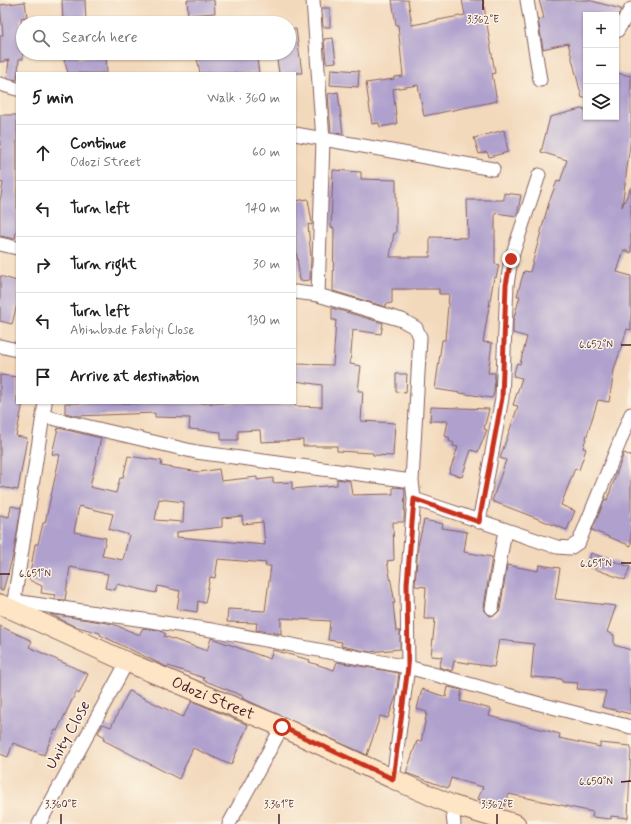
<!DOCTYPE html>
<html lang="en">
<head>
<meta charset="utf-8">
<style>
  body { margin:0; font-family:Mynerve,sans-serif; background:#f2f2f2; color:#222 }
  .controls { position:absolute; right:12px; top:12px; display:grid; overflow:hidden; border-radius:0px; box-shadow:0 1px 3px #0004 }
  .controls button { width:36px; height:36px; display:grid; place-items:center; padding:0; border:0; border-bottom:1px solid #e0e0e0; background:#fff; color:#222; font:20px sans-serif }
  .stop { position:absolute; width:12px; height:12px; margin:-9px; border:3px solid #c8321e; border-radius:50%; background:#fff }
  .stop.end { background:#c8321e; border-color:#fff; box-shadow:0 1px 4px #0008 }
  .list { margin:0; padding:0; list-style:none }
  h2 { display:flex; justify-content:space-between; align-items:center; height:52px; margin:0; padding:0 16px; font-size:17px }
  h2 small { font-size:13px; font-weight:400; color:#767676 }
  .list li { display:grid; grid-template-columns:26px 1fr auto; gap:12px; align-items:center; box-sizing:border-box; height:56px; padding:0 16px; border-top:1px solid #e0e0e0 }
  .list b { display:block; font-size:15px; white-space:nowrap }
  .list p { margin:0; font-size:13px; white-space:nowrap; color:#767676 }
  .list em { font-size:13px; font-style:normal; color:#767676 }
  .icon { flex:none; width:22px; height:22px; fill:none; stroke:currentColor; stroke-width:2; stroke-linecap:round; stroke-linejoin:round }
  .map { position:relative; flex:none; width:631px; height:824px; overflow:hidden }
  .search { position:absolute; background:#fff; box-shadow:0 1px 3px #0004; left:16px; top:16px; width:280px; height:44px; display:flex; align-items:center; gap:10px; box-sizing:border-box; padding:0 14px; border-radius:22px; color:#767676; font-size:15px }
  .panel { position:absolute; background:#fff; box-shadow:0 1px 3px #0004; left:16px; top:72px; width:280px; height:332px; border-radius:0px }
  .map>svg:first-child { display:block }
  .building { fill:#afa0cd; fill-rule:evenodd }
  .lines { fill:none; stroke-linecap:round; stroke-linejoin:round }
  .minor-casing { stroke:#85605e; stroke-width:15 }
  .secondary-casing { stroke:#85605e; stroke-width:21 }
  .minor { stroke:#fff; stroke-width:13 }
  .secondary { stroke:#fde5c5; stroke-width:19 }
  .route { stroke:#c8321e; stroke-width:5 }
  .ticks { fill:none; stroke:#4a1f2b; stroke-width:1.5 }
  .labels { text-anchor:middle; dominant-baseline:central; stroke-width:3; stroke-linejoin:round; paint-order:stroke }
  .street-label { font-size:16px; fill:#4a1f2b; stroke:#fcf5e5 }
  .ticks-label { font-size:10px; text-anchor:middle; fill:#4a1f2b; stroke:#fcf5e5; stroke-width:3; stroke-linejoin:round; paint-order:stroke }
</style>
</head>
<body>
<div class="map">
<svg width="631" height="824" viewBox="0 0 631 824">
  <rect width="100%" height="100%" fill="#fcf5e5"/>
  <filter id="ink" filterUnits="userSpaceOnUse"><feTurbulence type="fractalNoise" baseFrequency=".025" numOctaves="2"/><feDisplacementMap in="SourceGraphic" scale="8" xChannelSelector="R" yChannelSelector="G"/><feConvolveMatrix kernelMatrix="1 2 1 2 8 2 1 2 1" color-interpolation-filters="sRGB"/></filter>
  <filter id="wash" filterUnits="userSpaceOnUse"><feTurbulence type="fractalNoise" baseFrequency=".012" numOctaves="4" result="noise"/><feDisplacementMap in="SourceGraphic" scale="16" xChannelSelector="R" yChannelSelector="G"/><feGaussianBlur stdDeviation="0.9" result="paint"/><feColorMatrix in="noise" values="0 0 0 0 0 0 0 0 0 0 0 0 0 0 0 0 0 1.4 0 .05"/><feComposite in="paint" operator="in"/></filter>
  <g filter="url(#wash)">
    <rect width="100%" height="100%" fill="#f3d9bc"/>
    <g id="blocks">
      <path class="building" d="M62 0H85L86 23H63Z
        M187 0H214L215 13 188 15Z
        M392 0H408L412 25 465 15 462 0H483L495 73 492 74 497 101 424 116 418 85 393 89 397 124 380 127 379 123 372 124 366 83 394 79V77L403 76 398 25H396Z
        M539 0H588L621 9 618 15H586V97L582 98 568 43 543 49 538 19 544 18Z
        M25 2 27 17 21 18 23 59H19L17 80 7 78 9 60 0 62V35H3L0 5Z
        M322 8H330V27H323Z
        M289 29H296L302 73H279L276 53H289Z
        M333 38 336 62 326 63 324 39Z
        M62 53H78L79 58 106 56 107 73H68Z
        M196 53H256L259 73H200Z
        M331 69 359 71 358 87 330 85Z
        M616 73 631 76V136L622 207 631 187V253L624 250 617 272 631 276V330L627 329 614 370 609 402 598 400 583 448 586 449 579 470 575 468 561 505 575 511 567 530 492 501 506 460 500 458 518 406 513 405 522 378 513 376 517 363 520 364 527 337 513 333V321L520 296H517L524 271 530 272 549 202 557 181 560 182 567 160 541 152 550 117 581 109 586 110V117H616Z
        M338 92 343 134H341L331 132 328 94Z
        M0 115H17V227L15 239 0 236V202L3 183 0 182Z
        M504 130 508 152 489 157 487 152 479 154 474 138Z
        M333 170 361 172V179L396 180V233H394L390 257H430V237L468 238 467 200H504V193L521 195 517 216 495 213V264L499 265 496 278 494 277 483 342 492 343 488 373H495L494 393 492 398 435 389 442 340H445L449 294H439V289H392V303L386 304V307L333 291 334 228 331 227Z
        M308 199 312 223V225L308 224 311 258 310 280 300 281 295 240V201Z
        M0 276 17 281V304L12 324 0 321Z
        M332 308 383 323 381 334 353 330 350 364 361 366 358 391H363L361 421 395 423 393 456 373 455V453L337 451V446H303V440L261 442 260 430 238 431V440H221V432L189 429 190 418 155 417V413L77 416 65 413V403H295V406L322 407V385L295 381V364L333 365 336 320H332Z
        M396 374H407L406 393 396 392Z
        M0 375 17 377V403H23L16 436 27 438 18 490 0 487Z
        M431 407 489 409 484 429 487 430 478 452 471 450 462 477 449 473 458 447 453 446 454 443 449 441 450 438 445 436 448 421H430Z
        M58 428 101 438 90 487 116 493 120 478H123L128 456 162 461 161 466 200 472 219 469 221 481 257 477V480L273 478V483L292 482V489L337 485V479L350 481 352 495 393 494V487L405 488 404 522H393L394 560 387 561 395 603H393L396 631H400V649L370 652 341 646 342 642 328 640 330 621 281 618V634L256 630 257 623 227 622 228 609 265 611 271 566H265L266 563 218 559 215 578 210 577 205 603 198 601 197 612 177 609 180 591 158 586 156 593 117 584 115 590 105 588 108 574 70 567 65 600 54 599 55 595 41 593 42 586 29 580 35 544H38L43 523H45L60 455 52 454ZM159 499 184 502 183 522 155 520ZM79 506 113 514 109 529 129 535 123 560 102 556 106 538 74 532ZM242 516 243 524 263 522 265 545 177 537V532L222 527V518Z
        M624 453 631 456V546L592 530 605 499 607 500Z
        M11 506 21 508 14 552 3 590H0V515L9 517Z
        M424 520 443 524 442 528 467 532 464 552 492 557 484 607 485 611 490 616 495 615 500 610 507 565 538 571 539 565 560 568 555 599 616 606 607 632 614 635V645L631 650V714L602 707 606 691 577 689 578 683 562 682V679L531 677 534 644 499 640 494 667 454 661 452 671 439 667 442 657 431 656 435 619H424L426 587 415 586 418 546Z
        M591 553 630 567 625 580 587 566Z
        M50 614 113 624 139 635 143 628 159 630 166 634 164 636 207 651 211 638 270 659 273 650 310 660 309 662 334 670 337 662 399 673 396 697 388 718 380 716 367 755 242 698 243 696 203 680 204 678 168 666 167 667 100 635V633L74 626Z
        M0 626 32 641 29 647 88 674 79 694 76 692 57 731 55 730 44 755 13 743 8 757 0 754Z
        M448 687 462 690 460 701 491 709 489 716 560 734 559 738 600 747V743L631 746 628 818 611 816V819L592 817 593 812 509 794 503 809 478 799 483 787 451 778 448 788 406 773 417 741 421 742 427 712 417 709 422 689 446 697Z
        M129 691 183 717 192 701 248 725 231 765 193 748 179 779 103 740 105 737 98 733 103 724 111 727Z"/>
    </g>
  </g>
  <g filter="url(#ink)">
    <use href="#blocks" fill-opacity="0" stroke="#85605e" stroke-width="1"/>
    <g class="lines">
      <g class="minor-casing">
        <path id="minor" d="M313 0 323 140 318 295
          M527 0 540 80
          M617 31 631 9
          M0 84 17 89
          M295 134 493 169
          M0 244 17 248
          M295 292 318 295 402 320 416 328 420 337 412 481 414 499 407 584 408 667 393 779
          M0 346 17 350
          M43 416 196 452 412 481
          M414 499 557 547 570 548 579 542 631 414
          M479 522 502 398 507 285 511 259 539 175
          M14 601 212 630 408 667 540 704 631 727
          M492 608 505 530
          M19 609 14 601 45 403
          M452 805 454 824
          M39 824 127 662
          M229 824 282 727"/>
      </g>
      <g class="secondary-casing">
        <g id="secondary">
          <path id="s1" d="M0 604 127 662 282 727 393 779 452 805 516 824"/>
        </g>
      </g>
      <use href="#minor" class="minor"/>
      <use href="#secondary" class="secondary"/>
    </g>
  </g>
  <g class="lines" filter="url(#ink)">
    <path class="route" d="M282 727 393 779 408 667 407 584 414 499 479 522 502 398 506 285 511 259"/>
  </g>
  <path class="ticks" d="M483 0V10M621 345H631M621 563H631M0 574H10M621 782 631 781M61 814V824M279 814V824M497 814V824"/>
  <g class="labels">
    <g class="street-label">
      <text stroke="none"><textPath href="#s1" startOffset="233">Odozi Street</textPath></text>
      <text transform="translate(68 735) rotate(-61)">Unity Close</text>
    </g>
  </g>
  <g class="ticks-label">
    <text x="483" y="23">3.362°E</text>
    <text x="596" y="348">6.652°N</text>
    <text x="596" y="567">6.651°N</text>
    <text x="35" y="577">6.651°N</text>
    <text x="596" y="785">6.650°N</text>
    <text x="61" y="808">3.360°E</text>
    <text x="279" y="808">3.361°E</text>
    <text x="497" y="808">3.362°E</text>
  </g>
</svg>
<div class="controls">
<button>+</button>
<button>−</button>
<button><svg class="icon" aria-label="layers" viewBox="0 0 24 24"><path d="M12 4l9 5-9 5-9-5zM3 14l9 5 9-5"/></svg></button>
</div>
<div class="stop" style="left:282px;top:727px"></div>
<div class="stop end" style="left:511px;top:259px"></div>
<div class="search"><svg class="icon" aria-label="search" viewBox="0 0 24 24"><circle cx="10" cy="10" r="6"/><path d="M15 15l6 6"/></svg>Search here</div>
<section class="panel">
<h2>5 min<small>Walk · 360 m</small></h2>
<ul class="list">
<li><svg class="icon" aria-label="ahead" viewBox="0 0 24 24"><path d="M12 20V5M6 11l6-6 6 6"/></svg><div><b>Continue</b><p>Odozi Street</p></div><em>60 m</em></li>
<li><svg class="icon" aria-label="left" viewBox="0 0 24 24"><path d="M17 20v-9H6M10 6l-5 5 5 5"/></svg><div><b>Turn left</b></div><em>140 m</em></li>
<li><svg class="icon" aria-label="right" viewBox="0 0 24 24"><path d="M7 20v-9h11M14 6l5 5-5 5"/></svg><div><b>Turn right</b></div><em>30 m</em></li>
<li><svg class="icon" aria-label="left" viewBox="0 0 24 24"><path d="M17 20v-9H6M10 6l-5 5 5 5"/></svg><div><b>Turn left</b><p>Abimbade Fabiyi Close</p></div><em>130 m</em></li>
<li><svg class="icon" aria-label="arrive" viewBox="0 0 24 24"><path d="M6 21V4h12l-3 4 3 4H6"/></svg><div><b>Arrive at destination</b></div></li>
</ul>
</section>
</div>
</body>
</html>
